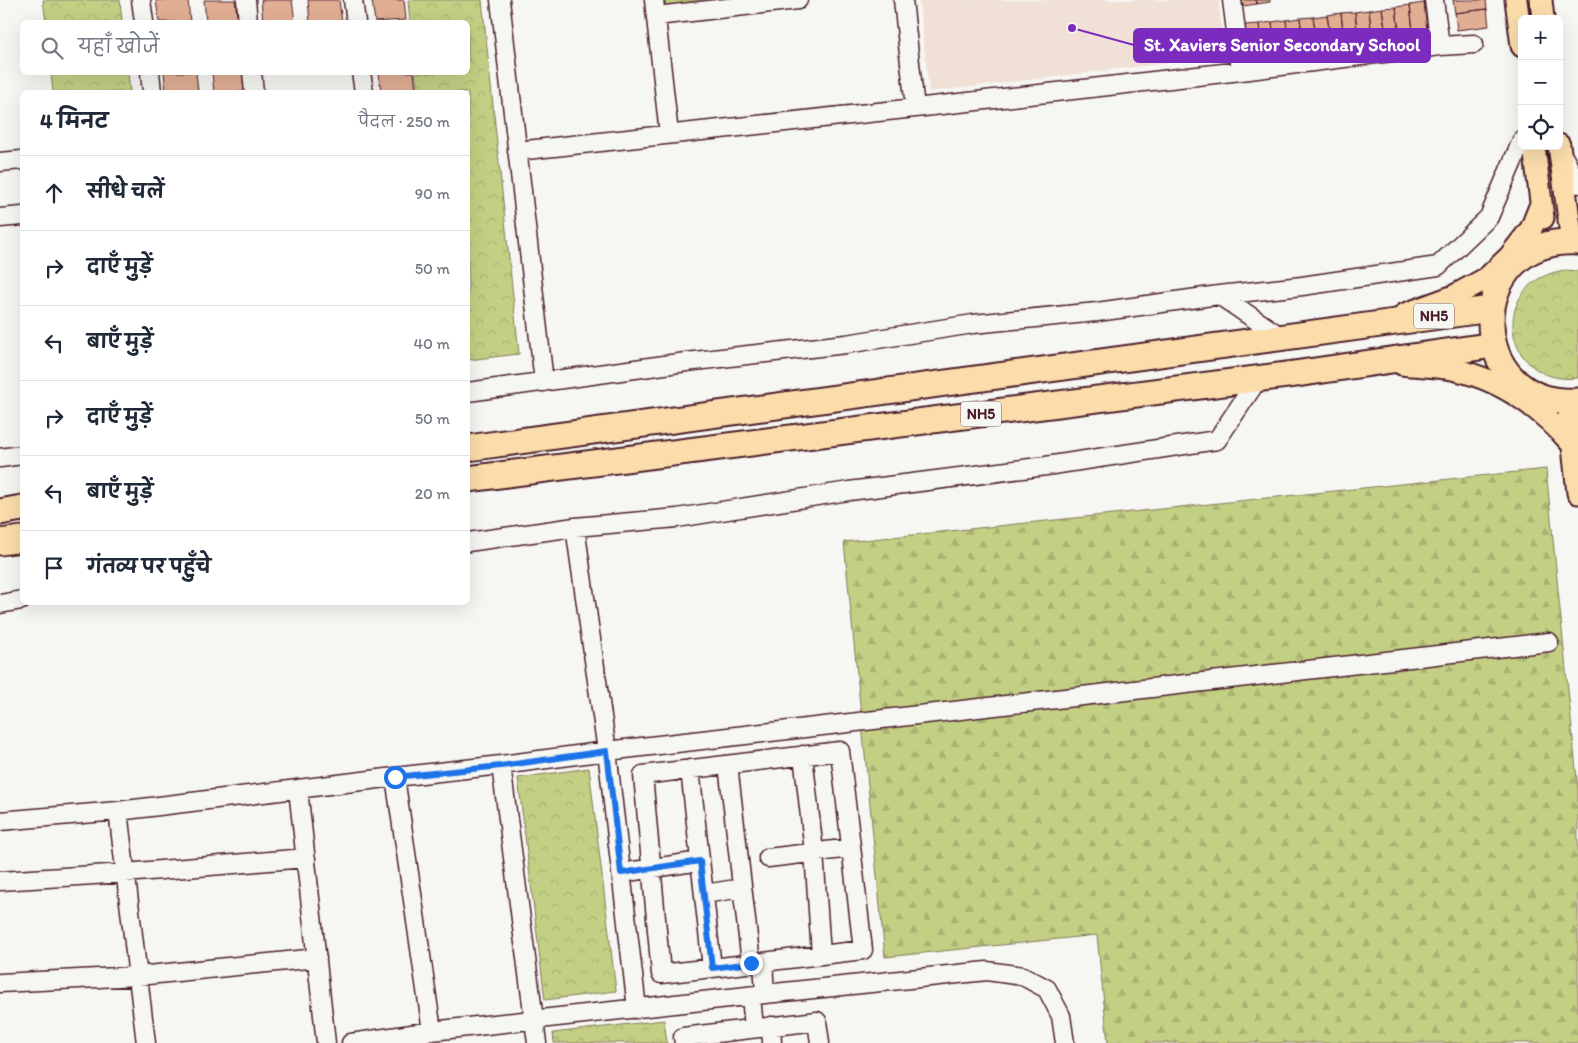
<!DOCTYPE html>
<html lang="hi">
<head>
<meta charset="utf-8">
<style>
  body { margin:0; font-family:Itim,"Playpen Sans Deva",sans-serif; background:#f6f6f7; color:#1f2937 }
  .controls { position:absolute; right:15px; top:15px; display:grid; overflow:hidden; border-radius:8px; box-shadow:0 5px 20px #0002 }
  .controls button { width:45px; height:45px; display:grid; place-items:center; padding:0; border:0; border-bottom:1px solid #e0e1e3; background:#fff; color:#1f2937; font:25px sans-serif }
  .stop { position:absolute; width:15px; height:15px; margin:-11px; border:4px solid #1a73e8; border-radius:50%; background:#fff }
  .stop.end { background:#1a73e8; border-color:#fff; box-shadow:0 1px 5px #0008 }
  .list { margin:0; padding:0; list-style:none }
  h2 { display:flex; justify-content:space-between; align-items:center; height:65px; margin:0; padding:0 20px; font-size:21px }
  h2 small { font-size:16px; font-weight:400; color:#747a83 }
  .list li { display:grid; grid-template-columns:32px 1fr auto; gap:15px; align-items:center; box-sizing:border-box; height:75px; padding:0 20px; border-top:1px solid #e0e1e3 }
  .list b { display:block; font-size:19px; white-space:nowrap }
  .list em { font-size:16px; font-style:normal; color:#747a83 }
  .icon { flex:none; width:28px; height:28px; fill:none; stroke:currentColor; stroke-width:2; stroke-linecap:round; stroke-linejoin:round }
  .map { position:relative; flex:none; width:1578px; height:1043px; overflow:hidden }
  .search { position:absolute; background:#fff; box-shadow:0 5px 20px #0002; left:20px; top:20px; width:450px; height:55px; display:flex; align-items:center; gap:12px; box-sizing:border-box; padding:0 18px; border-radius:8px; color:#747a83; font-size:19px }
  .panel { position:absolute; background:#fff; box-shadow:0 5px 20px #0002; left:20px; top:90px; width:450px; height:515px; border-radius:8px }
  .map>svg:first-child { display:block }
  .built { fill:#f0e0d6 }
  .forest { fill:url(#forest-firs); stroke:#867858 }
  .park { fill:url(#park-crowns); stroke:#867858 }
  .building { fill:#e1ae94; stroke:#4a1f2b }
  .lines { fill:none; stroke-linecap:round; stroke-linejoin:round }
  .minor-casing { stroke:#4a1f2b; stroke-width:21 }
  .major-casing { stroke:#4a1f2b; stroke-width:25 }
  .highway-casing { stroke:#4a1f2b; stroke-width:29 }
  .minor { stroke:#f6f6f2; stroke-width:18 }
  .major { stroke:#fbddab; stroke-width:21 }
  .highway { stroke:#fbddab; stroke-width:25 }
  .route { stroke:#1a73e8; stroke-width:6 }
  .labels { text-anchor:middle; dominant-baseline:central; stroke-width:5; stroke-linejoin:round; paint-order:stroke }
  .shield { fill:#f6f6f2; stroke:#7e6067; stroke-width:1 }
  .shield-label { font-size:15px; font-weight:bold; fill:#4a1f2b }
  .leader { fill:none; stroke:#7b2cbf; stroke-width:2 }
  .callout-dot { fill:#7b2cbf; stroke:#f6f6f2; stroke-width:2 }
  .callout { fill:#7b2cbf; stroke:#7b2cbf; stroke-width:2 }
  .callout-label { font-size:18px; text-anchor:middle; font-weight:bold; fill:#fff }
</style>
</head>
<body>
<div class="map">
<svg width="1578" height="1043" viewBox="0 0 1578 1043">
  <defs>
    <pattern id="forest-firs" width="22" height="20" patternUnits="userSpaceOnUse" patternTransform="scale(1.25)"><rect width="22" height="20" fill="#c3d084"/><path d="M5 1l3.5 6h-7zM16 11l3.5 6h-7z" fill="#a9b272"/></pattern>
    <pattern id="park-crowns" width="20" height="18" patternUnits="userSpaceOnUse" patternTransform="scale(1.25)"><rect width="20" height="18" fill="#c3d084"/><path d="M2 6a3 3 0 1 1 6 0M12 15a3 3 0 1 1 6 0" fill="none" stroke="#a9b272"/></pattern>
  </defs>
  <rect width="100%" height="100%" fill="#f6f6f2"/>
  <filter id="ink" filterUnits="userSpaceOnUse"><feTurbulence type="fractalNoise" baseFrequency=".02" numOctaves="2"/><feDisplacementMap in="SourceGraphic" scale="10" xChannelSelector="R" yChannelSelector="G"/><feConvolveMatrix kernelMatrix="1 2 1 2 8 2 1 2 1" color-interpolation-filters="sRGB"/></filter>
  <g filter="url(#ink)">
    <path class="built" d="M919 0H1218L1225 56 929 92Z"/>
    <path class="forest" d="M1546 469 1578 790V1043H1108L1097 935 885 957 844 542Z"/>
    <path class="park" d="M43 0H120L122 22H46Z
      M408 0H482L519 354 468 360V92H418L415 73 468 72V22H410Z
      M665 0H719L666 6Z
      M51 73H128L130 92H53Z
      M1565 270 1578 271V378C1501 387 1487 281 1565 270Z
      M589 768 616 991 545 1000 518 778Z
      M664 1020 667 1043H554L553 1033Z"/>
    <path class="building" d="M156 0H188L190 22H159Z
      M204 0H235L238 22H206Z
      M261 0H292L295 22H263Z
      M308 0H339L342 22H310Z
      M372 0H404L406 20 375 22Z
      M1242 0H1256L1257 4 1243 6Z
      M1256 0H1270V2L1257 4Z
      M1453 0H1486L1487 9 1455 13Z
      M1424 3 1427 30 1413 31 1410 5Z
      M1410 5 1413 31 1399 33 1396 7Z
      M1396 7 1399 33 1386 35 1382 8Z
      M1382 8 1386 35 1372 37 1369 10Z
      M1487 9 1489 26 1457 30 1455 13Z
      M1369 10 1372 37 1358 38 1355 12Z
      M1355 12 1358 38 1344 40 1341 13Z
      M1341 13 1344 40 1331 42 1327 15Z
      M1327 15 1331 42 1317 43 1313 17Z
      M1313 17 1317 43 1303 45 1300 18Z
      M1300 18 1303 45 1289 47 1286 20Z
      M1286 20 1289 47 1275 48 1272 22Z
      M1272 22 1275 48 1262 50 1259 24Z
      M1259 24 1262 50 1248 52 1245 25Z
      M164 72H196L198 92H166Z
      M212 72H244L246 92H214Z
      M379 72H414L416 92H381Z"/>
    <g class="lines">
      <g class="minor-casing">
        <path id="minor" d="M141 0 144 22
          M246 0 248 22
          M353 0 356 22
          M500 0 544 382
          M654 0 669 134
          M903 0 915 108
          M1232 0 1241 71
          M1434 0 1440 46
          M656 16 798 0
          M150 72 152 92
          M252 72 254 92
          M361 72 364 92
          M517 151 915 108 1241 71 1440 46 1474 44
          M1564 158 1578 184
          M0 162 22 160
          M0 218 22 216
          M1219 295 1281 337
          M468 392 686 362 846 344 973 324 1097 312 1219 295 1302 286 1438 266 1489 217 1522 140
          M0 458 22 455
          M575 527 607 751 637 1009
          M468 542 575 527 677 518 849 491 1046 466 1217 440 1258 379
          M0 604 22 600
          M803 755 814 852 821 955
          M728 765 751 963
          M690 769 712 968
          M395 777 432 1031
          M298 789 326 1043
          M118 811 146 1043
          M0 821 118 811 395 777 501 765
          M768 858 851 848
          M621 873 700 861
          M0 881 125 873 306 858
          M704 894 742 888
          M763 962 863 950 840 751 643 775 661 974 763 962 765 994
          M0 983 138 976 317 958
          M751 996 754 1028
          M771 1026 772 1043
          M351 1043 432 1031 765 994 987 971 1023 976 1047 989 1061 1016 1065 1043
          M537 1043 501 765 607 751 1549 642
          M684 1043 683 1037 817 1021 820 1043"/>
      </g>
      <g class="major-casing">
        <path id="major" d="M1516 0 1522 46
          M1541 0 1543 19
          M1559 145 1572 242
          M1534 146 1543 218
          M1405 314 1454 296 1487 278 1510 256 1531 229 1541 204
          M1402 364C1418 366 1436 366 1452 369 1500 379 1540 407 1572 444
          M1568 402 1578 493"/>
      </g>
      <g class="highway-casing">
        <path id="highway" d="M1578 242C1462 235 1462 409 1578 401
          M468 448 1491 309
          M468 479 1295 374 1494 345
          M0 512 22 508
          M0 542 22 539"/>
      </g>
      <use href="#minor" class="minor"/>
      <use href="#major" class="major"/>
      <use href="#highway" class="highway"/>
    </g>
  </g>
  <g class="lines" filter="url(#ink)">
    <path class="route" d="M395 777 501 766 607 751 621 873 700 861 712 968 751 963"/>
  </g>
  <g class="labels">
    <g class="shield">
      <rect x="1414" y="303.5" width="40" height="25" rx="4"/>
      <rect x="961" y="401.5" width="40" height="25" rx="4"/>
    </g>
    <g class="shield-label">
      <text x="1434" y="316">NH5</text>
      <text x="981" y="414">NH5</text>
    </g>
  </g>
  <path class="leader" d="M1072 28L1134 45"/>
  <circle class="callout-dot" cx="1072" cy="28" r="5"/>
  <rect class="callout" x="1134" y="29" width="296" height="33" rx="5"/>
  <g class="callout-label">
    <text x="1282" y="51">St. Xaviers Senior Secondary School</text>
  </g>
</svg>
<div class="controls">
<button>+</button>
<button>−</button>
<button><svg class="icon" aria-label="locate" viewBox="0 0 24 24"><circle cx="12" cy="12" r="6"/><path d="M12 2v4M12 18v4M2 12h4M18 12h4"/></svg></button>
</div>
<div class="stop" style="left:395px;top:777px"></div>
<div class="stop end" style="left:751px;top:963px"></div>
<div class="search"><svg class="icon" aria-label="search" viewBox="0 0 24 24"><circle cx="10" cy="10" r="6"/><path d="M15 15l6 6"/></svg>यहाँ खोजें</div>
<section class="panel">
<h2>4 मिनट<small>पैदल · 250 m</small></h2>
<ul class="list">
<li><svg class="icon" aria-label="ahead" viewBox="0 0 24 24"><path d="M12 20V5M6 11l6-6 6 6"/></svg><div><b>सीधे चलें</b></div><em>90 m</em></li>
<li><svg class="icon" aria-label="right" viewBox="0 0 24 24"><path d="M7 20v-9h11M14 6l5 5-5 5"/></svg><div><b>दाएँ मुड़ें</b></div><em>50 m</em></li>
<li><svg class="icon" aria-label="left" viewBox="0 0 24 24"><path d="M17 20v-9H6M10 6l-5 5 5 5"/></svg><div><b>बाएँ मुड़ें</b></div><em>40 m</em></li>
<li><svg class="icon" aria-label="right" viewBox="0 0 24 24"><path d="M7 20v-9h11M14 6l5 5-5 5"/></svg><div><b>दाएँ मुड़ें</b></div><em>50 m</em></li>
<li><svg class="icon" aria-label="left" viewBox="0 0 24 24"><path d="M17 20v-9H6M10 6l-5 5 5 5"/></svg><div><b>बाएँ मुड़ें</b></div><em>20 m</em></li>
<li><svg class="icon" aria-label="arrive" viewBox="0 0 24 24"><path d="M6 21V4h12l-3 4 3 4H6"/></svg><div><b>गंतव्य पर पहुँचे</b></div></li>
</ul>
</section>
</div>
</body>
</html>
